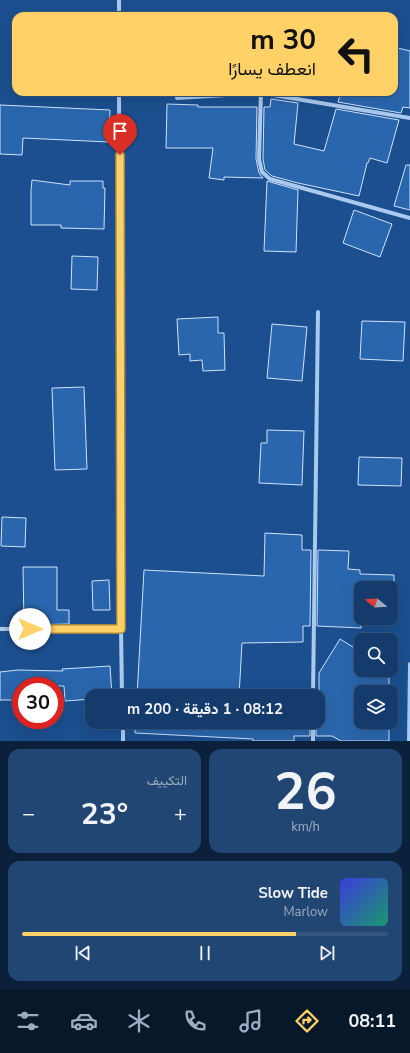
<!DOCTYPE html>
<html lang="ar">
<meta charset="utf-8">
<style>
:root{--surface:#143b6b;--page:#214673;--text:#f1f3f6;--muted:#9dadc1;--line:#33557e;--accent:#ffd166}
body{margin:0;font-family:"Nunito Sans",Vazirmatn,sans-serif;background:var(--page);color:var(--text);direction:rtl;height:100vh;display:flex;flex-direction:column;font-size:15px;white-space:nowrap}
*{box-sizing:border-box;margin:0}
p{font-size:13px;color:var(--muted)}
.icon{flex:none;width:22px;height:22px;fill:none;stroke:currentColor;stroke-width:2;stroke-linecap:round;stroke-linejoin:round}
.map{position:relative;height:741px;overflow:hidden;direction:ltr}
.side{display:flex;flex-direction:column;gap:8px;padding:8px;background:#0b203b;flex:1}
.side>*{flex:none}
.top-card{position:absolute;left:12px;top:12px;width:386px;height:84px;border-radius:12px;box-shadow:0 4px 16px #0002,0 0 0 1px var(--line);direction:rtl;background:#ffd166;color:#111;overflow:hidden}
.needle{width:26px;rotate:288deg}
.tools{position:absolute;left:354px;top:581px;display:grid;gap:8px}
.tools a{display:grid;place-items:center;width:44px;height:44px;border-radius:8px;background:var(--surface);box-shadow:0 4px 16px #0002,0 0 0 1px var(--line);font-size:20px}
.speed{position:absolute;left:12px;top:677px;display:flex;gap:8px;font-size:20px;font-weight:700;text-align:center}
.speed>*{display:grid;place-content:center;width:52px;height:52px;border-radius:50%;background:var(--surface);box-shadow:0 4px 16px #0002,0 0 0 1px var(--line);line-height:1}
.speed .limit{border:6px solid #d22;background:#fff;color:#111}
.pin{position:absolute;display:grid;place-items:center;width:34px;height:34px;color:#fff;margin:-41px -17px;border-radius:50% 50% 50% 0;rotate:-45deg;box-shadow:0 0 4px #0007}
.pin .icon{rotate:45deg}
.me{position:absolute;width:44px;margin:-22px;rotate:90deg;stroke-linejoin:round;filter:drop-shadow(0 0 3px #0008)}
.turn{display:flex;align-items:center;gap:14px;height:84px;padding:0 16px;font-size:18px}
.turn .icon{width:52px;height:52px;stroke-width:2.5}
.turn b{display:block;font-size:28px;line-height:34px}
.big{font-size:30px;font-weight:700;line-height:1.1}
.side .widget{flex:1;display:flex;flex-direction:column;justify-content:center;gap:6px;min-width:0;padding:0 14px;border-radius:12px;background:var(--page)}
.side .dial{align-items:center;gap:0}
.dial b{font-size:52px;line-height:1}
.song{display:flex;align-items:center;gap:12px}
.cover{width:48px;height:48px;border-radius:6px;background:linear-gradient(135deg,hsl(240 70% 55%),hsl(160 70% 35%))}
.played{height:4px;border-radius:2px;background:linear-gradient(90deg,var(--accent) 75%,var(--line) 75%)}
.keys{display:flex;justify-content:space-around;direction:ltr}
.heat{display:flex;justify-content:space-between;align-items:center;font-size:22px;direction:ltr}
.side .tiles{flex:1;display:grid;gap:8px;grid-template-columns:1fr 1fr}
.widget:last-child{grid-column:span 2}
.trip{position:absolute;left:85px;top:689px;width:240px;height:40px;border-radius:12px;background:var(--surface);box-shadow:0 4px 16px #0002,0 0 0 1px var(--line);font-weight:700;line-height:40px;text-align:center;direction:rtl}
.tab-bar{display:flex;height:64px;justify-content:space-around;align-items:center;background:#08182b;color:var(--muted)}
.tab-bar .icon{width:28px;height:28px}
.tab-bar .active{color:var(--accent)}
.tab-bar b{font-size:18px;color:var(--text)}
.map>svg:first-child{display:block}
.building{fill:#2a66ad;stroke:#cfe3fa}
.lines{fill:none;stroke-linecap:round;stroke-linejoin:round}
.street{stroke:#a9c9ee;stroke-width:4}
.route-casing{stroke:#a68842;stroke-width:10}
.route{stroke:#ffd166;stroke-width:7}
</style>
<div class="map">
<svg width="410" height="741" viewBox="0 0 410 741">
<rect width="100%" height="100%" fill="#1b4f8f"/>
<path class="building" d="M394,47L410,51V108L403,107L401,113L338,102L341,92H394Z
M271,99L298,103L294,144L324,151L336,109L399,120L387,163L370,158L368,163H367L359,196L298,183L272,176L265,170L263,159L264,107H270Z
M167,104L198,105V107H257L256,159L259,173L263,178L224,177V180L209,178L213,148H166Z
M0,105L110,110L109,142L23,138L22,155L0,154Z
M406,165H410V210L394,206Z
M32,180L70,185V181H103V188H105L104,229L61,228V225H31V190Z
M267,181L298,190L296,252L264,251Z
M354,210L392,224L380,257L343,243Z
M72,256L98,257L97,290L71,289Z
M218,317V333H224L225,370L203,371L202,360L190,361V354L179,355L177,319Z
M362,321L405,322L403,361L360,359Z
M272,324L307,327L302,381L267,378Z
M84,387L87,469L55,470L52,388Z
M267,430L304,431L302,485L259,483L261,443H267Z
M359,457L402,458L401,486L358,485Z
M2,517L26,518L25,547L1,546Z
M265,533L302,535V550H311L310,626H303V642L242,643L239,696H137L144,570L264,576Z
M318,550L349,551L348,569L360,570V574L394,575V588H361V628L317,626Z
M23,567H57V610H69V624L24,625Z
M109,580L110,610H93L92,581Z
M340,639L361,652V670H389V692H361V722H389V741H341L332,736H316V722H319V673Z
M110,666L112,696H92V699L65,701L64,686H21V700H0V672L18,670L63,671L62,669Z
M135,722H310V736H294V741H253V739L135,733Z"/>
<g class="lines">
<path class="street" d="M119,0V16
M119,92L121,629L122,696
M261,92L259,159L262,172L270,179L410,218
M177,98L261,93L410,118
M0,629H121
M313,696L318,312
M123,722V741
M313,741V722
M409,741L410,664"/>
</g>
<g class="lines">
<defs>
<path id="route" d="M30,629H121L120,155"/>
</defs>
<use href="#route" class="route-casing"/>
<use href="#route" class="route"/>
</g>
</svg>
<div class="tools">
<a><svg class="needle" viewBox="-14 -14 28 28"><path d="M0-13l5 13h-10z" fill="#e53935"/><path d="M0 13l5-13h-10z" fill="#9dadc1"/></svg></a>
<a><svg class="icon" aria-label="search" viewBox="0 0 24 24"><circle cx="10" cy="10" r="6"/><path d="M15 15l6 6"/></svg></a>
<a><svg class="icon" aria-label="layers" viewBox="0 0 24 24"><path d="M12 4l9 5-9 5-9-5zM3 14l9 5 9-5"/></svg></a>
</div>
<div class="speed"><div class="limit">30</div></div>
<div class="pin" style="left:120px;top:155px;background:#d93025"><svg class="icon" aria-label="arrive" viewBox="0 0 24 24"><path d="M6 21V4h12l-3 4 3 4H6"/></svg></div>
<svg class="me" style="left:30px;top:629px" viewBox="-20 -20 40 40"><circle r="19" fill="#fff"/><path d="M0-13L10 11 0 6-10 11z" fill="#ffd166"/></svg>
<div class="trip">08:12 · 1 دقيقة · 200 m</div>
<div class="top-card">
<div class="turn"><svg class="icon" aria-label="left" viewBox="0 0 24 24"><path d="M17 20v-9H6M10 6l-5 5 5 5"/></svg><div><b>30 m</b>انعطف يسارًا</div></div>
</div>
</div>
<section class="side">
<div class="tiles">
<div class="widget dial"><b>26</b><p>km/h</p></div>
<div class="widget"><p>التكييف</p>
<div class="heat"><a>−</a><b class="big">23°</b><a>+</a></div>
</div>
<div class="widget">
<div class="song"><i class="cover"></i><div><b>Slow Tide</b><p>Marlow</p></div></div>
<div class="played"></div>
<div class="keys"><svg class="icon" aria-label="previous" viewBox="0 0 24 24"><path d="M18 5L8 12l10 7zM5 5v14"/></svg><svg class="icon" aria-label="pause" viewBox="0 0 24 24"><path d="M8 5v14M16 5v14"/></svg><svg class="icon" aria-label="next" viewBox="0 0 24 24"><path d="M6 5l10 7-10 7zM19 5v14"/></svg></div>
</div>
</div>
</section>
<nav class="tab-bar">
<b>08:11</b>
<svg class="icon active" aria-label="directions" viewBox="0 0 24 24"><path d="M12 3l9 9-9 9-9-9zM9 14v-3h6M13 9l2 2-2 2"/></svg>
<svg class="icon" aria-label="music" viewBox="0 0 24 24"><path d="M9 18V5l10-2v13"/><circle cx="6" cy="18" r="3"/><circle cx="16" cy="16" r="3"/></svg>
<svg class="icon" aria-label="phone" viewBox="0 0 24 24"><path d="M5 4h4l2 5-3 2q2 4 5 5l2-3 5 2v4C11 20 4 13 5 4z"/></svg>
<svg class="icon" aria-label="climate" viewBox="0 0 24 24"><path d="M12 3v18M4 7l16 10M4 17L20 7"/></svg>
<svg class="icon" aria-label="car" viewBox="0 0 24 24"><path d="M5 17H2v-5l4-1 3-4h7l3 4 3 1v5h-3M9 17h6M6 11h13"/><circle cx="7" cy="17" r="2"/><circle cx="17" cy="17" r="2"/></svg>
<svg class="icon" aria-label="filters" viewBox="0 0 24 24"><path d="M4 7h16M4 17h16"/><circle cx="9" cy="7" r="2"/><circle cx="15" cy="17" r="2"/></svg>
</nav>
